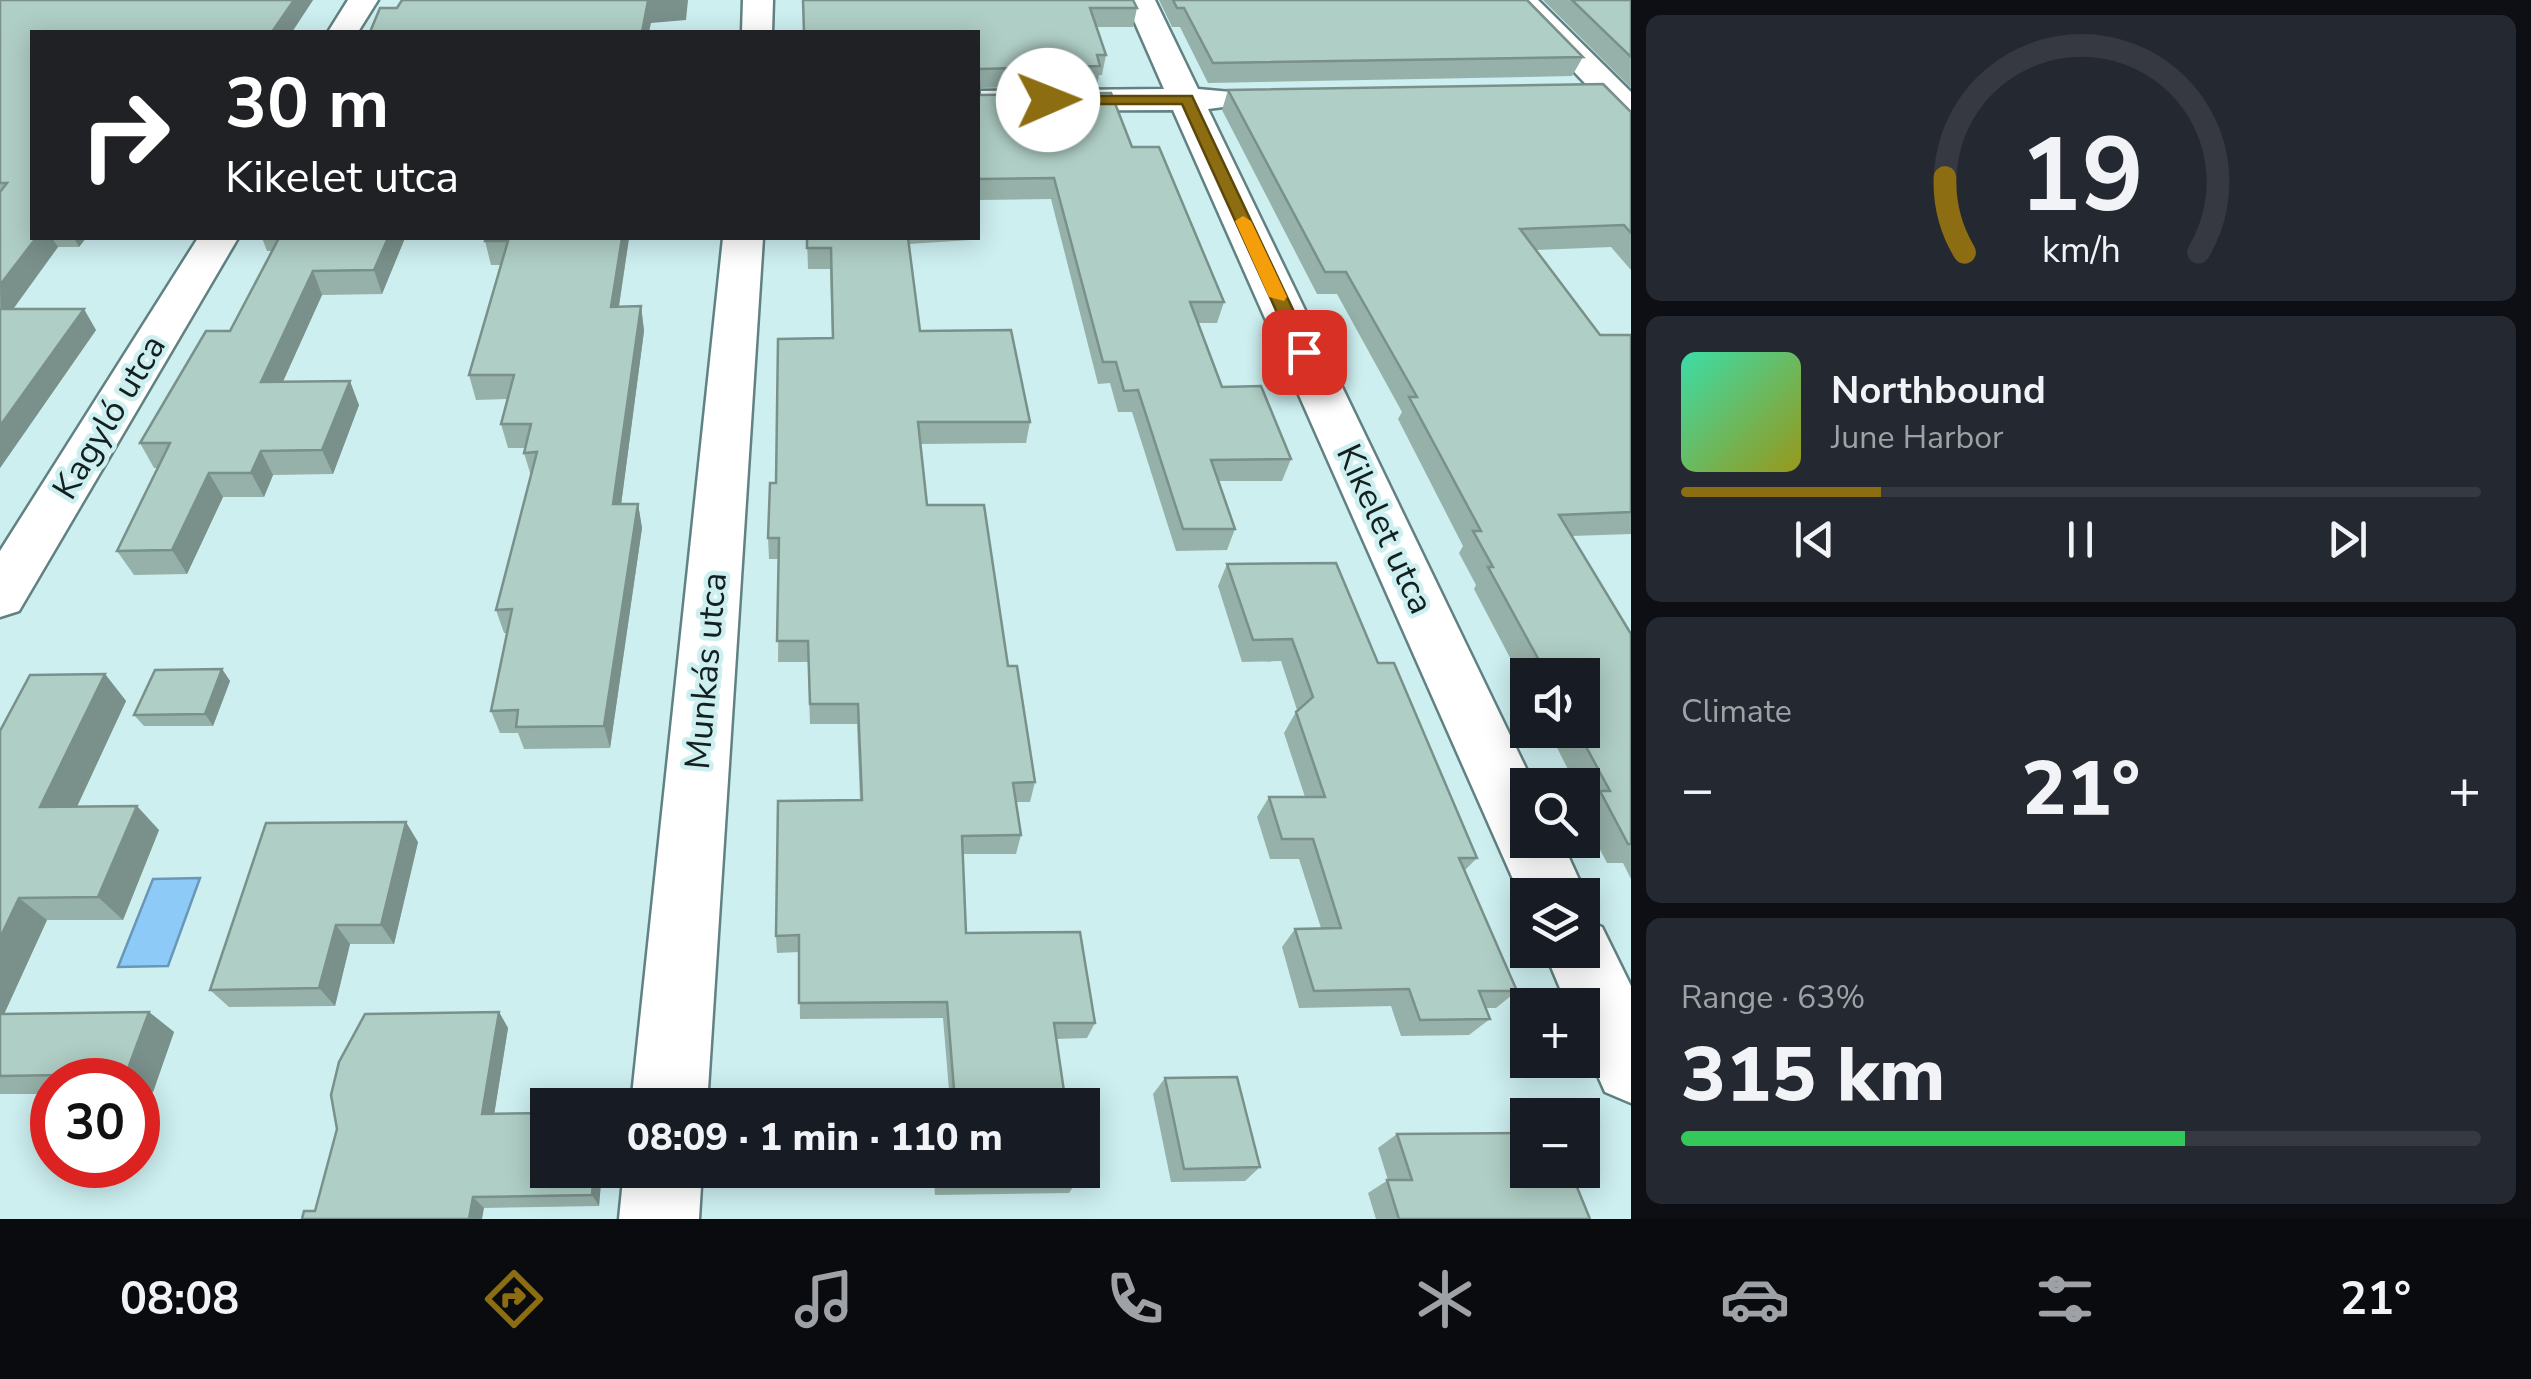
<!DOCTYPE html>
<meta charset="utf-8">
<style>
:root{--surface:#171b24;--page:#242831;--text:#f1f3f6;--muted:#9ea1a6;--line:#363941;--accent:#8d6d11}
body{margin:0;font-family:"Nunito Sans",sans-serif;background:var(--page);color:var(--text);height:100vh;display:flex;flex-direction:column;font-size:38px;white-space:nowrap}
*{box-sizing:border-box;margin:0}
p{font-size:32px;color:var(--muted)}
.icon{flex:none;width:55px;height:55px;fill:none;stroke:currentColor;stroke-width:2;stroke-linecap:round;stroke-linejoin:round}
.map{position:relative;flex:1;overflow:hidden}
.details{display:flex;flex-direction:column;gap:15px;padding:15px;background:#0d0f14;width:900px}
.details>*{flex:none}
.hud{position:absolute;left:30px;top:30px;width:950px;height:210px;border-radius:0px;box-shadow:0 5px 25px #0003;background:#202124;color:#fff;overflow:hidden}
.fabs{position:absolute;left:1510px;top:658px;display:grid;gap:20px}
.fabs a{display:grid;place-items:center;width:90px;height:90px;border-radius:0px;background:var(--surface);box-shadow:0 5px 25px #0003;font-size:50px}
.speed{position:absolute;left:30px;top:1058px;display:flex;gap:20px;font-size:50px;font-weight:700;text-align:center}
.speed>*{display:grid;place-content:center;width:130px;height:130px;border-radius:50%;background:var(--surface);box-shadow:0 5px 25px #0003;line-height:1}
.speed .limit{border:15px solid #d22;background:#fff;color:#111}
.pin{position:absolute;display:grid;place-items:center;width:85px;height:85px;color:#fff;margin:-42px;border-radius:20px;box-shadow:0 5px 15px #0006}
.me{position:absolute;width:110px;margin:-55px;rotate:89deg;stroke-linejoin:round;filter:drop-shadow(0 0 8px #0008)}
.turn{display:flex;align-items:center;gap:35px;height:210px;padding:0 30px;font-size:45px}
.turn .icon{width:130px;height:130px;stroke-width:2.5}
.turn b{display:block;font-size:70px;line-height:85px}
.big{font-size:75px;font-weight:800;line-height:1.1}
.details .tile{flex:1;display:flex;flex-direction:column;justify-content:center;gap:15px;min-width:0;padding:0 35px;border-radius:15px;background:var(--page)}
.details .dial{align-items:center;gap:0}
.dial svg{height:260px;overflow:visible;fill:none;stroke:var(--line);stroke-width:7;stroke-linecap:round;text-anchor:middle}
.dial text{fill:var(--text);stroke:none}
.song{display:flex;align-items:center;gap:30px}
.cover{width:120px;height:120px;border-radius:15px;background:linear-gradient(135deg,hsl(160 70% 55%),hsl(60 70% 35%))}
.played{height:10px;border-radius:5px;background:linear-gradient(90deg,var(--accent) 25%,var(--line) 25%)}
.keys{display:flex;justify-content:space-around;direction:ltr}
.heat{display:flex;justify-content:space-between;align-items:center;font-size:55px;direction:ltr}
.charge{height:15px;border-radius:8px;background:linear-gradient(90deg,#34c759 63%,var(--line) 0)}
.trip{position:absolute;left:530px;top:1088px;width:570px;height:100px;border-radius:0px;background:var(--surface);box-shadow:0 5px 25px #0003;font-weight:800;line-height:100px;text-align:center}
.tabs{display:flex;height:160px;justify-content:space-around;align-items:center;background:#090b0e;color:var(--muted)}
.tabs .icon{width:70px;height:70px}
.tabs .on{color:var(--accent)}
.tabs b{font-size:45px;color:var(--text)}
main{display:flex;flex:1;min-height:0}
.map>svg:first-child{display:block}
.water{fill:#8ecaf8;stroke:#6997b7;stroke-width:2.5}
.lines{fill:none;stroke-linecap:round;stroke-linejoin:round}
.minor-casing{stroke:#628182;stroke-width:5}
.minor{fill:#fff;fill-rule:evenodd}
.wall{fill:#96b1a9}
.shaded-wall{fill:#7a908a}
.building{fill:#afcec5;stroke:#7a908a;stroke-width:2.5}
.route{fill:#8d6d11;stroke:#5c470b;stroke-width:2.5}
.slow{fill:#f59e0b}
.labels{text-anchor:middle;dominant-baseline:central;stroke-width:9;stroke-linejoin:round;paint-order:stroke}
.street-label{font-size:35px;fill:#142020;stroke:#cdeff0}
</style>
<main>
<div class="map">
<svg width="1631" height="1219" viewBox="0 0 1631 1219">
<rect width="100%" height="100%" fill="#cdeff0"/>
<path class="water" d="M200,878L168,966L118,967L153,879Z"/>
<g class="lines">
<defs>
<path id="minor" d="M348,0H378L358,32H328Z
M743,0H773L772,32H742Z
M1125,0H1155L1198,89L1231,92L1236,99L1231,106L1208,109L1534,785H1528V840H1561L1586,895L1582,904V895H1528V913L1173,110L978,111V91L1164,89Z
M1506,0H1538L1631,92V122L1619,119Z
M198,238H238L19,611L0,617V551Z
M723,238H763L707,1105H631Z
M1582,919L1602,927L1631,986V1103L1605,1092L1582,1040V1005H1567L1544,950H1582Z
M624,1170H702L699,1219H619Z"/>
</defs>
<use href="#minor" class="minor-casing"/>
<use href="#minor" class="minor"/>
</g>
<path class="wall" d="M0,0H313L292,32H32V238H86L79,247H58L12,309L96,330L0,468Z
M1133,0L1137,8L1133,27H1097L1106,55L1102,75H1099L1097,85L980,88V95L1132,147L1224,302L1217,323H1198L1222,387L1291,459L1282,481H1218L1235,529L1227,550L1176,551L1132,412H1118L1110,383L1098,384L1051,199L978,200V32Z
M1159,0H1527L1583,57L1572,76L1208,83L1180,27H1172Z
M1543,0H1631V88Z
M1228,90L1631,112V270L1611,247L1536,250L1600,335H1631V534L1571,536L1631,634V879L1623,863H1607L1582,815V809L1587,805L1582,797V785H1576L1548,730H1582V675H1528V692L1474,589L1476,585L1459,553L1463,546L1398,419L1402,412L1337,294H1317L1222,110Z
M262,238H405L382,294L322,295L283,381L359,405L333,474L273,475L264,497H223L187,574L134,575L117,551L158,468H154L140,443L230,331L272,251H267Z
M486,238H629L619,307L641,306L644,331L621,504H638L642,528L610,748L524,749L518,733H500L491,711L508,633H504L496,610L531,476L524,453L525,448H508L501,424L507,399L476,400L469,375L501,265H491L485,241Z
M807,238H970V240L909,244L920,331L1030,422L1026,443L920,444L927,505L1008,666L1035,782L1030,802H1016L1021,835L1016,854H962L966,933L1095,1023L1087,1038L1056,1039L1066,1105H932L933,1102H950L943,1018L800,1019L799,952L777,953L776,936L860,800L857,724H810L808,662H778L779,559H769L768,538L776,483L832,338L830,269H808Z
M1227,564L1378,663L1477,858L1465,870L1517,991L1496,1008H1485L1490,1019L1469,1035L1401,1036L1391,1006L1299,1008L1282,947L1295,929L1321,928L1299,859H1270L1257,817L1269,797H1305L1284,733L1297,710L1281,661L1242,662L1218,586Z
M222,669L230,681L213,726H144L134,715Z
M105,674L126,701L77,807L159,830L123,920H47L4,1014L149,1012L174,1032L153,1092L138,1093V1080H52V1094H0V731Z
M418,842L394,944H350L335,1006L229,1007L210,990Z
M499,1012L508,1028L494,1114L602,1170L599,1206L315,1211L337,1129Z
M1165,1078L1260,1167L1245,1181L1171,1182L1153,1094Z
M1397,1134L1590,1219H1376L1368,1193L1388,1180L1378,1148Z
M933,1170H1075L1077,1181L1069,1193L935,1195Z"/>
<path class="shaded-wall" d="M294,0H313L292,32H272Z
M663,0H688L686,20L651,23L649,32H642L648,1Z
M36,238H52L58,247L1,326L0,285Z
M74,238H86L79,247Z
M388,238H405L382,294L374,270Z
M622,238H629L615,331L611,307Z
M313,271L322,295L272,406L261,382Z
M641,306L644,331L618,528L613,504Z
M84,309L96,330L0,468V426Z
M350,381L359,405L333,474L322,450Z
M261,451L273,475L264,497L251,473Z
M209,473L223,497L187,574L172,550Z
M638,504L642,528L610,748L604,726Z
M222,669L230,681L213,726L205,714Z
M105,674L126,701L65,832L40,807Z
M137,806L159,830L123,920L98,897Z
M406,822L418,842L394,944L381,925Z
M19,898L47,920L0,1023V938Z
M336,925L350,944L335,1006L319,988Z
M149,1012L174,1032L153,1092L138,1082V1080L126,1074Z
M499,1012L508,1028L492,1128L482,1114Z
M594,1170H602L599,1206L592,1195Z
M473,1197L484,1208L482,1219H469Z"/>
<path class="building" d="M0,0H294L272,32H32V238H36L0,285V192L7,183H0Z
M402,0H663L648,1L642,32H370L380,8H397Z
M803,0H1133L1137,8H1090L1106,55H1097L1100,66L978,69V32H804Z
M1173,0H1527L1583,57L1213,63L1184,8H1177Z
M1572,0H1631V57Z
M978,69L980,95L1111,93L1132,147H1159L1224,302H1190L1222,387L1261,386L1291,459L1211,460L1235,529H1183L1138,390L1124,391L1116,362H1103L1054,178L978,179Z
M1603,84L1631,112V233L1624,225L1520,229L1600,335H1631V512L1559,515L1631,634V844H1628L1600,791H1610L1577,730H1582V675H1547L1488,567H1493L1473,531H1481L1409,397H1417L1346,272H1325L1228,90Z
M279,238H388L374,270L313,271L261,382L350,381L322,450L261,451L251,473H209L172,550L117,551L170,443H140L206,331H230Z
M486,238H622L611,307L641,306L613,504H638L604,726L516,727L518,710L491,711L512,609L496,610L537,452L524,453L531,424H501L514,375H469L508,241H485Z
M807,238H908L920,331L1011,330L1030,422H918L927,505H984L1008,666H1017L1035,782L1013,783L1021,835L962,836L966,933L1080,932L1095,1023H1054L1066,1105H933V1102H955L947,1002L799,1003V935L776,936L778,801L862,800L858,704H810L808,641H777L779,538H768L770,483H776L778,339L833,338L831,248H807Z
M0,309H84L0,426Z
M1336,563L1378,663H1394L1477,858H1459L1517,991H1479L1490,1019L1420,1020L1409,989L1314,991L1295,929L1341,928L1313,839H1282L1269,797H1325L1296,712L1313,697L1292,639L1253,640L1227,564Z
M222,669L205,714L134,715L155,670Z
M105,674L40,807L137,806L98,897L19,898L0,938V731L30,675Z
M406,822L381,925H336L319,988L210,990L266,823Z
M149,1012L126,1074L0,1076V1014Z
M499,1012L482,1114L548,1113V1170H594L592,1195L473,1197L469,1219H302L304,1211H315L337,1129L331,1095L339,1062L365,1014Z
M1237,1077L1260,1167L1184,1169L1165,1078Z
M1528,1133V1170H1570L1590,1219H1399L1387,1180H1412L1397,1134Z
M938,1170H1075L1077,1181L939,1183Z"/>
<path class="route" d="M1048,96H1192L1313,352L1310,357L1295,352L1182,104H1042Z"/>
<path class="slow" d="M1243,216L1251,221L1287,297L1284,301L1269,297L1235,221Z"/>
<g class="labels">
<g class="street-label">
<text transform="translate(109 417) rotate(-59)">Kagyló utca</text>
<text transform="translate(1385 529) rotate(65)">Kikelet utca</text>
<text transform="translate(706 671) rotate(-85)">Munkás utca</text>
</g>
</g>
</svg>
<div class="fabs">
<a><svg class="icon" aria-label="sound" viewBox="0 0 24 24"><path d="M4 9h4l5-4v14l-5-4H4zM17 9q2 3 0 6"/></svg></a>
<a><svg class="icon" aria-label="search" viewBox="0 0 24 24"><circle cx="10" cy="10" r="6"/><path d="M15 15l6 6"/></svg></a>
<a><svg class="icon" aria-label="layers" viewBox="0 0 24 24"><path d="M12 4l9 5-9 5-9-5zM3 14l9 5 9-5"/></svg></a>
<a>+</a>
<a>−</a>
</div>
<div class="speed"><div class="limit">30</div></div>
<div class="pin" style="left:1304px;top:352px;background:#d93025"><svg class="icon" aria-label="arrive" viewBox="0 0 24 24"><path d="M6 21V4h12l-3 4 3 4H6"/></svg></div>
<svg class="me" style="left:1048px;top:100px" viewBox="-20 -20 40 40"><circle r="19" fill="#fff"/><path d="M0-13L10 11 0 6-10 11z" fill="#8d6d11"/></svg>
<div class="trip">08:09 · 1 min · 110 m</div>
<div class="hud">
<div class="turn"><svg class="icon" aria-label="right" viewBox="0 0 24 24"><path d="M7 20v-9h11M14 6l5 5-5 5"/></svg><div><b>30 m</b>Kikelet utca</div></div>
</div>
</div>
<section class="details">
<div class="tile dial"><svg viewBox="0 0 100 80">
<path d="M14 69A42 42 0 1 1 86 69"/>
<path d="M14 69A42 42 0 0 1 8 46" stroke="#8d6d11"/>
<text x="50" y="56" font-size="32" font-weight="700">19</text>
<text x="50" y="72" font-size="11">km/h</text>
</svg></div>
<div class="tile">
<div class="song"><i class="cover"></i><div><b>Northbound</b><p>June Harbor</p></div></div>
<div class="played"></div>
<div class="keys"><svg class="icon" aria-label="previous" viewBox="0 0 24 24"><path d="M18 5L8 12l10 7zM5 5v14"/></svg><svg class="icon" aria-label="pause" viewBox="0 0 24 24"><path d="M8 5v14M16 5v14"/></svg><svg class="icon" aria-label="next" viewBox="0 0 24 24"><path d="M6 5l10 7-10 7zM19 5v14"/></svg></div>
</div>
<div class="tile"><p>Climate</p>
<div class="heat"><a>−</a><b class="big">21°</b><a>+</a></div>
</div>
<div class="tile"><p>Range · 63%</p><b class="big">315 km</b><div class="charge"></div></div>
</section>
</main>
<nav class="tabs">
<b>08:08</b>
<svg class="icon on" aria-label="directions" viewBox="0 0 24 24"><path d="M12 3l9 9-9 9-9-9zM9 14v-3h6M13 9l2 2-2 2"/></svg>
<svg class="icon" aria-label="music" viewBox="0 0 24 24"><path d="M9 18V5l10-2v13"/><circle cx="6" cy="18" r="3"/><circle cx="16" cy="16" r="3"/></svg>
<svg class="icon" aria-label="phone" viewBox="0 0 24 24"><path d="M5 4h4l2 5-3 2q2 4 5 5l2-3 5 2v4C11 20 4 13 5 4z"/></svg>
<svg class="icon" aria-label="climate" viewBox="0 0 24 24"><path d="M12 3v18M4 7l16 10M4 17L20 7"/></svg>
<svg class="icon" aria-label="car" viewBox="0 0 24 24"><path d="M5 17H2v-5l4-1 3-4h7l3 4 3 1v5h-3M9 17h6M6 11h13"/><circle cx="7" cy="17" r="2"/><circle cx="17" cy="17" r="2"/></svg>
<svg class="icon" aria-label="filters" viewBox="0 0 24 24"><path d="M4 7h16M4 17h16"/><circle cx="9" cy="7" r="2"/><circle cx="15" cy="17" r="2"/></svg>
<b>21°</b>
</nav>
